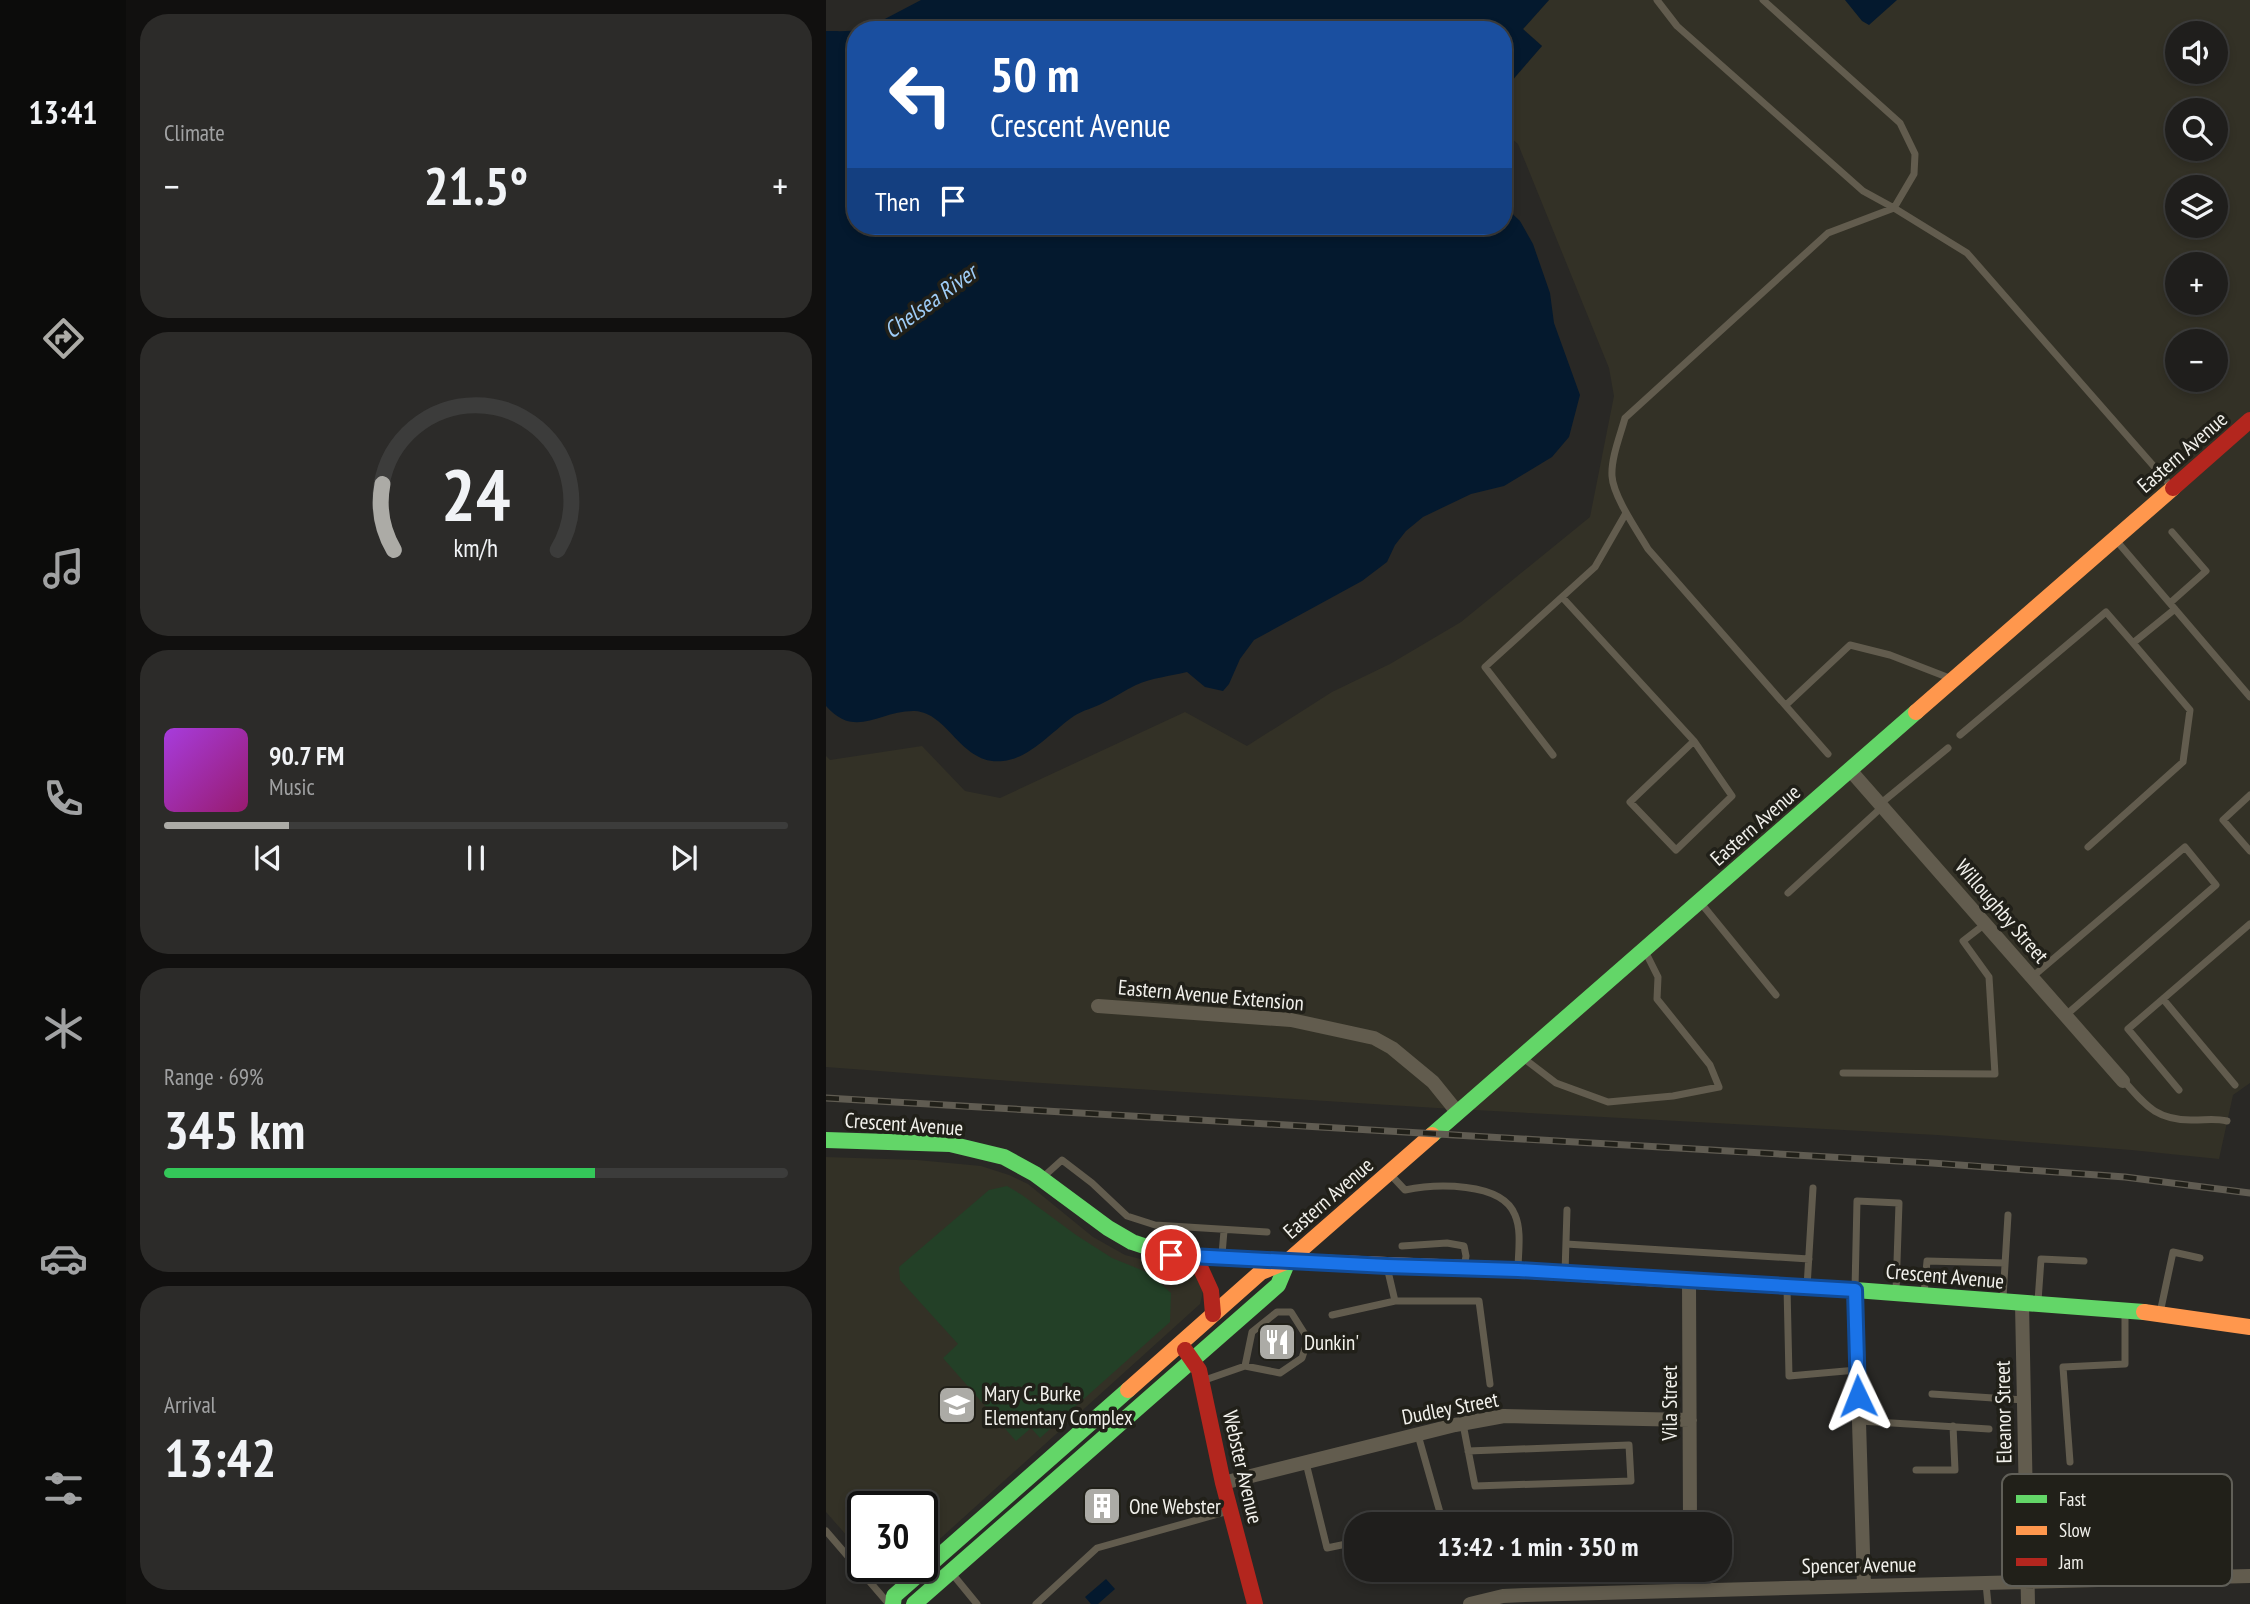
<!DOCTYPE html>
<meta charset="utf-8">
<style>
:root{--surface:#1f1e1c;--page:#2c2b29;--text:#f1f3f6;--muted:#a1a2a3;--line:#3c3c3b;--accent:#acaba6}
body{margin:0;font-family:"PT Sans Narrow",sans-serif;background:var(--page);color:var(--text);height:100vh;display:flex;flex-direction:column;font-size:26px;white-space:nowrap}
*{box-sizing:border-box;margin:0}
p{font-size:23px;color:var(--muted)}
.icon{flex:none;width:38px;height:38px;fill:none;stroke:currentColor;stroke-width:2;stroke-linecap:round;stroke-linejoin:round}
.map{position:relative;flex:1;overflow:hidden}
.side{display:flex;flex-direction:column;gap:14px;padding:14px;background:#11100f;width:700px}
.side>*{flex:none}
.guide{position:absolute;left:21px;top:21px;width:665px;height:214px;border-radius:28px;box-shadow:0 4px 10px #0003,0 0 0 2px var(--line);background:#1a4fa0;color:#fff;overflow:hidden}
.controls{position:absolute;left:1339px;top:21px;display:grid;gap:14px}
.controls a{display:grid;place-items:center;width:63px;height:63px;border-radius:50%;background:var(--surface);box-shadow:0 4px 10px #0003,0 0 0 2px var(--line);font-size:35px}
.speed{position:absolute;left:21px;top:1491px;display:flex;gap:14px;font-size:35px;font-weight:700;text-align:center}
.speed>*{display:grid;place-content:center;width:91px;height:91px;border-radius:50%;background:var(--surface);box-shadow:0 4px 10px #0003,0 0 0 2px var(--line);line-height:1}
.speed .limit{border:4px solid #111;border-radius:10px;background:#fff;color:#111}
.pin{position:absolute;display:grid;place-items:center;width:60px;height:60px;color:#fff;margin:-30px;border:4px solid #fff;border-radius:50%;box-shadow:0 2px 7px #0007}
.me{position:absolute;width:77px;margin:-38px;rotate:358deg;stroke-linejoin:round;filter:drop-shadow(0 0 5px #0008)}
.turn{display:flex;align-items:center;gap:24px;height:147px;padding:0 28px;font-size:32px}
.turn .icon{width:91px;height:91px;stroke-width:2.5}
.turn b{display:block;font-size:49px;line-height:60px}
.then{display:flex;align-items:center;height:66px;padding:0 28px;background:#0003;gap:14px;font-size:26px}
.big{font-size:52px;font-weight:600;line-height:1.1}
.side .widget{flex:1;display:flex;flex-direction:column;justify-content:center;gap:10px;min-width:0;padding:0 24px;border-radius:28px;background:var(--page)}
.side .dial{align-items:center;gap:0}
.dial svg{height:182px;overflow:visible;fill:none;stroke:var(--line);stroke-width:7;stroke-linecap:round;text-anchor:middle}
.dial text{fill:var(--text);stroke:none}
.song{display:flex;align-items:center;gap:21px}
.cover{width:84px;height:84px;border-radius:10px;background:linear-gradient(135deg,hsl(280 70% 55%),hsl(320 70% 35%))}
.played{height:7px;border-radius:4px;background:linear-gradient(90deg,var(--accent) 20%,var(--line) 20%)}
.keys{display:flex;justify-content:space-around;direction:ltr}
.heat{display:flex;justify-content:space-between;align-items:center;font-size:38px;direction:ltr}
.charge{height:10px;border-radius:5px;background:linear-gradient(90deg,#34c759 69%,var(--line) 0)}
.trip{position:absolute;left:518px;top:1512px;width:388px;height:70px;border-radius:28px;background:var(--surface);box-shadow:0 4px 10px #0003,0 0 0 2px var(--line);font-weight:600;line-height:70px;text-align:center}
main{display:flex;flex:1;min-height:0}
.dock{display:flex;flex-direction:column;width:126px;justify-content:space-around;align-items:center;background:#0c0c0b;color:var(--muted)}
.dock .icon{width:49px;height:49px}
.dock .selected{color:var(--accent)}
.dock b{font-size:32px;color:var(--text)}
.map>svg:first-child{display:block}
.built{fill:#333126;fill-rule:evenodd}
.green{fill:#234027}
.water{fill:#04192e}
.lines{fill:none;stroke-linecap:round;stroke-linejoin:round}
.lane{stroke:#625c4e;stroke-width:7}
.street{stroke:#625c4e;stroke-width:14}
.fast{stroke:#63d668;stroke-width:16}
.slow{stroke:#ff974d;stroke-width:16}
.jam{stroke:#b3261e;stroke-width:16}
.rail-casing{stroke:#605c52;stroke-width:7}
.rail{stroke:#212019;stroke-width:4.5;stroke-dasharray:13;stroke-linecap:butt}
.route-casing{stroke:#114b97;stroke-width:18}
.route{stroke:#1a73e8;stroke-width:12}
.labels{text-anchor:middle;dominant-baseline:central;stroke-width:7;stroke-linejoin:round;paint-order:stroke}
.street-label{font-size:21px;fill:#f2f1ec;stroke:#212019}
.poi-label{font-size:21px;fill:#f2f1ec;stroke:#212019;text-anchor:start}
.water-label{font-size:23px;font-style:italic;fill:#9fcdf7;stroke:#212019}
.key{fill:#212019;stroke:#605f58;stroke-width:2}
.key-label{font-size:19px;fill:#f2f1ec}
</style>
<main>
<nav class="dock">
<b>13:41</b>
<svg class="icon selected" aria-label="directions" viewBox="0 0 24 24"><path d="M12 3l9 9-9 9-9-9zM9 14v-3h6M13 9l2 2-2 2"/></svg>
<svg class="icon" aria-label="music" viewBox="0 0 24 24"><path d="M9 18V5l10-2v13"/><circle cx="6" cy="18" r="3"/><circle cx="16" cy="16" r="3"/></svg>
<svg class="icon" aria-label="phone" viewBox="0 0 24 24"><path d="M5 4h4l2 5-3 2q2 4 5 5l2-3 5 2v4C11 20 4 13 5 4z"/></svg>
<svg class="icon" aria-label="climate" viewBox="0 0 24 24"><path d="M12 3v18M4 7l16 10M4 17L20 7"/></svg>
<svg class="icon" aria-label="car" viewBox="0 0 24 24"><path d="M5 17H2v-5l4-1 3-4h7l3 4 3 1v5h-3M9 17h6M6 11h13"/><circle cx="7" cy="17" r="2"/><circle cx="17" cy="17" r="2"/></svg>
<svg class="icon" aria-label="filters" viewBox="0 0 24 24"><path d="M4 7h16M4 17h16"/><circle cx="9" cy="7" r="2"/><circle cx="15" cy="17" r="2"/></svg>
</nav>
<section class="side">
<div class="widget"><p>Climate</p>
<div class="heat"><a>−</a><b class="big">21.5°</b><a>+</a></div>
</div>
<div class="widget dial"><svg viewBox="0 0 100 80">
<path d="M14 69A42 42 0 1 1 86 69"/>
<path d="M14 69A42 42 0 0 1 9 40" stroke="#acaba6"/>
<text x="50" y="56" font-size="32" font-weight="700">24</text>
<text x="50" y="72" font-size="11">km/h</text>
</svg></div>
<div class="widget">
<div class="song"><i class="cover"></i><div><b>90.7 FM</b><p>Music</p></div></div>
<div class="played"></div>
<div class="keys"><svg class="icon" aria-label="previous" viewBox="0 0 24 24"><path d="M18 5L8 12l10 7zM5 5v14"/></svg><svg class="icon" aria-label="pause" viewBox="0 0 24 24"><path d="M8 5v14M16 5v14"/></svg><svg class="icon" aria-label="next" viewBox="0 0 24 24"><path d="M6 5l10 7-10 7zM19 5v14"/></svg></div>
</div>
<div class="widget"><p>Range · 69%</p><b class="big">345 km</b><div class="charge"></div></div>
<div class="widget"><p>Arrival</p><b class="big">13:42</b></div>
</section>
<div class="map">
<svg width="1424" height="1604" viewBox="0 0 1424 1604">
<rect width="100%" height="100%" fill="#292825"/>
<path class="built" d="M723,0H1424V1083L1407,1095L1393,1159L1305,1150L1111,1135L611,1108L200,1082L0,1067V756L4,760L96,746L139,791L174,798L359,712L421,746L506,692L564,664L635,622L764,517L788,396L783,368L692,144L686,139L677,138V91L716,46L697,29ZM1351,33H1390V72H1351ZM1351,110H1390V149H1351ZM1351,187H1390V226H1351ZM1351,264H1390V303H1351ZM1351,341H1390V380H1351Z
M0,1157L91,1160L155,1166L183,1175L202,1184L267,1237L299,1255L369,1273L377,1292L374,1304L96,1555V1507H37V1554L0,1512Z
M48,1566H84L64,1585Z"/>
<path class="green" d="M181,1186L196,1195L250,1235L286,1258L323,1273L345,1293L344,1322L214,1438L205,1428L190,1441L117,1358L132,1344L74,1280L73,1267L163,1190Z"/>
<path class="water" d="M95,0H723L697,29L716,46L677,91V30H30V226H677V205L694,221L707,244L724,293L728,323L754,395L743,437L726,457L678,486L645,494L597,517L580,531L569,545L561,562L536,581L428,640L414,659L403,684L397,691L379,687L361,672C344,676 326,678 310,685C299,690 288,698 277,703C268,708 257,710 248,716C226,731 205,758 177,761C135,766 123,713 89,711C53,710 30,740 0,706V31C16,31 44,33 55,21Z
M1019,0H1071L1043,25L1036,21Z
M280,1579L289,1589L272,1604H265L259,1597Z"/>
<g class="lines">
<path class="lane" d="M831,0L851,26L1037,191L1068,208L1141,253L1346,487
M937,0L1074,123L1089,154L1088,174L1068,208L1002,233L799,418C794,436 785,458 786,476C787,496 812,532 822,549L1002,754
M1289,539L1424,697
M736,597L868,741L804,802L850,850L906,796L868,741
M1344,603L1380,571L1346,532
M960,705L1024,645L1064,655L1126,679
M1134,735L1280,612L1307,643L1349,609
M727,755L659,667L769,567L800,513
M1424,795L1397,820L1424,851
M1054,804L1122,748
M1262,847L1357,762L1364,710L1307,643
M962,893L1056,807
M874,902L950,995
M1206,977L1359,847L1390,885L1240,1015
M1337,999L1409,1085
M696,1057L730,1083L782,1102L847,1096L893,1087L884,1065L831,999L832,977L819,951
M1017,1073L1169,1074L1163,977L1137,941L1159,924
M1298,1081C1320,1106 1331,1121 1368,1120C1380,1120 1389,1118 1401,1121
M1353,1090L1302,1029L1424,924
M564,1174L579,1190C608,1184 676,1181 689,1215C696,1231 692,1253 692,1270
M216,1178L236,1160L266,1183L301,1216L329,1225L441,1232
M740,1244L983,1259
M576,1246L621,1243L638,1246L640,1256L638,1268
M396,1254L398,1231
M739,1273L741,1210
M961,1287L963,1376L1031,1370
M981,1287L987,1188
M1029,1289L1031,1201L1073,1203L1070,1291
M1098,1294L1101,1261L1179,1263
M1177,1298L1182,1215
M569,1301H653L664,1384
M1212,1301L1215,1259L1258,1261
M1334,1313L1347,1252L1374,1258
M506,1315L569,1301L561,1267
M376,1381L419,1366L454,1373L476,1358L482,1339L465,1312H451L426,1332L419,1366
M1106,1394L1198,1400
M1034,1421L1163,1429
M637,1424L649,1486L805,1481L803,1445L642,1451
M592,1435L617,1523L611,1524
M1244,1462L1237,1367L1299,1364V1312
M480,1463L501,1548L530,1542
M1090,1470H1129L1127,1426
M0,1531L62,1603
M124,1571L151,1604
M1160,1584L1162,1604
M210,1604L271,1548L403,1511"/>
<path class="street" d="M1024,770L1297,1081
M272,1006L465,1020L548,1038L566,1048L607,1082L632,1113
M863,1281L864,1524
M1029,1290L1038,1586
M1196,1304L1202,1604
M397,1483L629,1425L678,1416L864,1420
M865,1570V1590
M644,1604L677,1596L699,1595L1424,1576"/>
<path class="fast" d="M606,1135L1090,712
M0,1140L124,1144L178,1157L209,1174L282,1228L306,1242L345,1255L509,1263
M836,1279L1029,1290L1318,1312
M67,1604L68,1596L302,1390
M88,1604L452,1285L462,1261"/>
<path class="slow" d="M1090,712L1347,488
M509,1263L692,1270L836,1279
M1318,1312L1424,1327
M302,1390L435,1272L462,1261L606,1135"/>
<path class="jam" d="M1347,488L1424,420
M369,1256L385,1291L387,1314
M359,1350L373,1370L397,1483L429,1604"/>
<defs>
<path id="rail" d="M0,1098L1106,1163L1299,1177L1424,1193"/>
</defs>
<use href="#rail" class="rail-casing"/>
<use href="#rail" class="rail"/>
</g>
<g class="lines">
<defs>
<path id="route" d="M345,1255L561,1266L692,1270L1029,1290L1032,1396"/>
</defs>
<use href="#route" class="route-casing"/>
<use href="#route" class="route"/>
</g>
<defs>
<symbol id="restaurant-square" viewBox="-11 -11 22 22"><rect x="-9" y="-9" width="18" height="18" rx="4" fill="#acaba6" stroke="#212019"/><path d="M-5-6h1v4h1v-4h1v4h1v-4h1v5L-1.5 .5V6h-2V.5L-5-1ZM5-6V6H3V1.5H1.5Q1.5-4 5-6Z" fill="#fff"/></symbol>
<symbol id="school-square" viewBox="-11 -11 22 22"><rect x="-9" y="-9" width="18" height="18" rx="4" fill="#acaba6" stroke="#212019"/><path d="M0-5L7-2L0 1L-7-2ZM-4 1L0 2.5L4 1V4Q0 6-4 4Z" fill="#fff"/></symbol>
<symbol id="building-square" viewBox="-11 -11 22 22"><rect x="-9" y="-9" width="18" height="18" rx="4" fill="#acaba6" stroke="#212019"/><path d="M-4-6H4V6H1V3H-1V6H-4ZM-2.5-4.3h1.7v1.8h-1.7ZM.8-4.3h1.7v1.8H.8ZM-2.5-1h1.7V.8h-1.7ZM.8-1h1.7V.8H.8Z" fill="#fff"/></symbol>
</defs>
<g fill-rule="evenodd">
<use href="#restaurant-square" x="429" y="1320" width="44" height="44"/>
<use href="#school-square" x="109" y="1383" width="44" height="44"/>
<use href="#building-square" x="254" y="1484" width="44" height="44"/>
</g>
<g class="labels">
<g class="street-label">
<text transform="translate(1356 452) rotate(-41)">Eastern Avenue</text>
<text transform="translate(929 825) rotate(-41)">Eastern Avenue</text>
<text transform="translate(1176 911) rotate(49)">Willoughby Street</text>
<text transform="translate(385 995) rotate(5)">Eastern Avenue Extension</text>
<text transform="translate(78 1124) rotate(4)">Crescent Avenue</text>
<text transform="translate(502 1198) rotate(-41)">Eastern Avenue</text>
<text transform="translate(1119 1276) rotate(5)">Crescent Avenue</text>
<text transform="translate(843 1403) rotate(-90)">Vila Street</text>
<text transform="translate(624 1408) rotate(-11)">Dudley Street</text>
<text transform="translate(1177 1412) rotate(-91)">Eleanor Street</text>
<text transform="translate(417 1467) rotate(77)">Webster Avenue</text>
<text transform="translate(1033 1565) rotate(-1)">Spencer Avenue</text>
</g>
<g class="poi-label">
<text x="478" y="1342">Dunkin'</text>
<text x="158" y="1393">Mary C. Burke<tspan x="158" dy="24">Elementary Complex</tspan></text>
<text x="303" y="1506">One Webster</text>
</g>
<g class="water-label">
<text transform="translate(104 301) rotate(-36)">Chelsea River</text>
</g>
</g>
<rect x="1176" y="1474" width="230" height="112" rx="10" class="key"/>
<rect x="1190" y="1495" width="31" height="8" fill="#63d668"/>
<rect x="1190" y="1526" width="31" height="9" fill="#ff974d"/>
<rect x="1190" y="1558" width="31" height="8" fill="#b3261e"/>
<g class="key-label">
<text x="1233" y="1506">Fast</text>
<text x="1233" y="1537">Slow</text>
<text x="1233" y="1569">Jam</text>
</g>
</svg>
<div class="controls">
<a><svg class="icon" aria-label="sound" viewBox="0 0 24 24"><path d="M4 9h4l5-4v14l-5-4H4zM17 9q2 3 0 6"/></svg></a>
<a><svg class="icon" aria-label="search" viewBox="0 0 24 24"><circle cx="10" cy="10" r="6"/><path d="M15 15l6 6"/></svg></a>
<a><svg class="icon" aria-label="layers" viewBox="0 0 24 24"><path d="M12 4l9 5-9 5-9-5zM3 14l9 5 9-5"/></svg></a>
<a>+</a>
<a>−</a>
</div>
<div class="speed"><div class="limit">30</div></div>
<div class="pin" style="left:345px;top:1255px;background:#d93025"><svg class="icon" aria-label="arrive" viewBox="0 0 24 24"><path d="M6 21V4h12l-3 4 3 4H6"/></svg></div>
<svg class="me" style="left:1032px;top:1396px" viewBox="-20 -20 40 40"><path d="M0-17L14 15 0 8-14 15z" fill="#1a73e8" stroke="#fff" stroke-width="4"/></svg>
<div class="trip">13:42 · 1 min · 350 m</div>
<div class="guide">
<div class="turn"><svg class="icon" aria-label="left" viewBox="0 0 24 24"><path d="M17 20v-9H6M10 6l-5 5 5 5"/></svg><div><b>50 m</b>Crescent Avenue</div></div>
<div class="then">Then<svg class="icon" aria-label="arrive" viewBox="0 0 24 24"><path d="M6 21V4h12l-3 4 3 4H6"/></svg></div>
</div>
</div>
</main>
